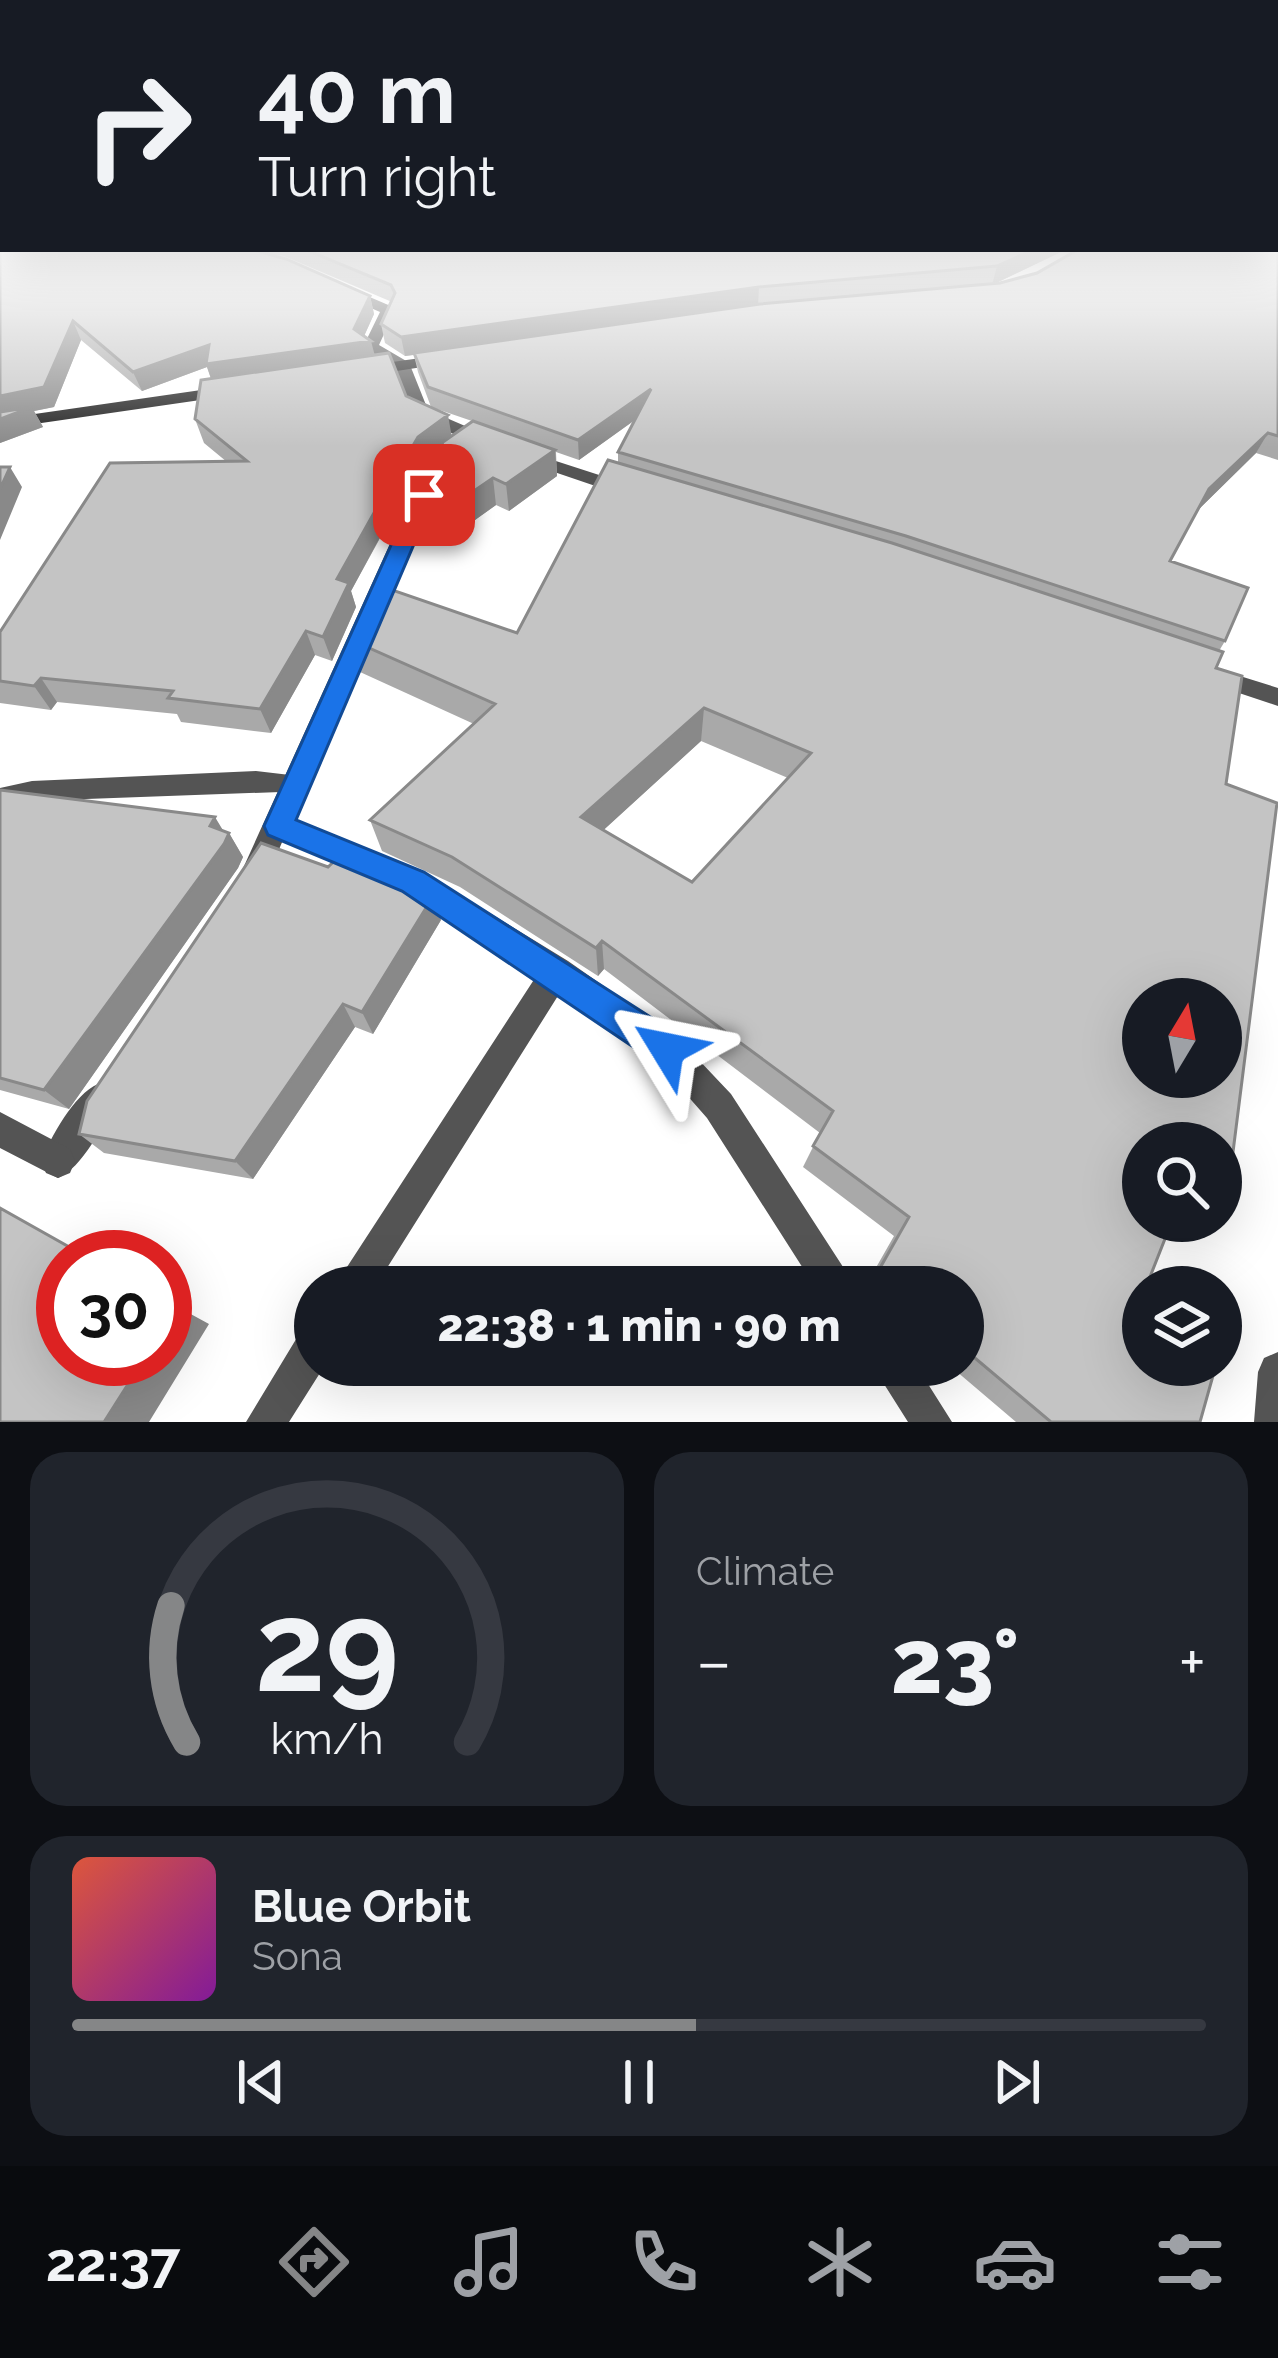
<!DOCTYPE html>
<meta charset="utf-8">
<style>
:root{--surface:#171b24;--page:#20242c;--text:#f1f3f6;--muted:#9ea1a6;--line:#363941;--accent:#858687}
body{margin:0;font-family:Raleway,sans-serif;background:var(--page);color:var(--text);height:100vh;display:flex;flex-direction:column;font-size:45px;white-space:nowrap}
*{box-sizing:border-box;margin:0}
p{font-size:39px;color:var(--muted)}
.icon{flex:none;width:66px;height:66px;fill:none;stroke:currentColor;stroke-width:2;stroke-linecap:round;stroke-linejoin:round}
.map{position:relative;height:1422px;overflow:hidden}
.drawer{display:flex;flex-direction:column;gap:30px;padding:30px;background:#0d0f14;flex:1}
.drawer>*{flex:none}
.guide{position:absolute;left:0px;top:0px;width:1278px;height:252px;box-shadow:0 12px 48px #0002;background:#171b24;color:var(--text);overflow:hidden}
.needle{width:78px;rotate:10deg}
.tools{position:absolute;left:1122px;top:978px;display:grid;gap:24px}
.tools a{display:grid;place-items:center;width:120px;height:120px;border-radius:50%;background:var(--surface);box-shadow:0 12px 48px #0002;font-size:60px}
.speed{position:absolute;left:36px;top:1230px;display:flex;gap:24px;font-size:60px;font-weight:700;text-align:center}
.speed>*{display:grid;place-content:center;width:156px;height:156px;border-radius:50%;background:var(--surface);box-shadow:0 12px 48px #0002;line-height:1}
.speed .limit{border:18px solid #d22;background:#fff;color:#111}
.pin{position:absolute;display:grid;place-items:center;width:102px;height:102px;color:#fff;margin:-51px;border-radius:24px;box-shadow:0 6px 18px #0006}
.me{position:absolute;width:132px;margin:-66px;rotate:305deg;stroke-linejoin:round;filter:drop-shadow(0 0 9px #0008)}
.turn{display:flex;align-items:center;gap:42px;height:252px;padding:0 60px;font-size:54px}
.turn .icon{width:156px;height:156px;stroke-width:2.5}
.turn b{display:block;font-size:84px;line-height:102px}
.big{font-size:90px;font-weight:800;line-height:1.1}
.drawer .tile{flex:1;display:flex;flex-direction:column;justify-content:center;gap:18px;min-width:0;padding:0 42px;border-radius:36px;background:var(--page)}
.drawer .dial{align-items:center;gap:0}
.dial svg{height:312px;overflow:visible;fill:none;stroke:var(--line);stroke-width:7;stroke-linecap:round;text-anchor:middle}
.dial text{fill:var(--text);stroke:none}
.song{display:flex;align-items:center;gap:36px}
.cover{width:144px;height:144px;border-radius:18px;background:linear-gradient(135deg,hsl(10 70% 55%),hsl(290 70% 35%))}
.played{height:12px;border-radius:6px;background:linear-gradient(90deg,var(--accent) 55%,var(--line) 55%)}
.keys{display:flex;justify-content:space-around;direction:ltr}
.heat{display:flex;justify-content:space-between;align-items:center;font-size:66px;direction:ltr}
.drawer .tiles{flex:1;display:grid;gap:30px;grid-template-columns:1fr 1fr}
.tile:last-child{grid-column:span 2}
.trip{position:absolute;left:294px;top:1266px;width:690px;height:120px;border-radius:60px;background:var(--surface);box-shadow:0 12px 48px #0002;font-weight:800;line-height:120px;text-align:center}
.tab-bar{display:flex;height:192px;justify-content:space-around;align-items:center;background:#090b0e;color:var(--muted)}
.tab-bar .icon{width:84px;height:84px}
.tab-bar .on{color:var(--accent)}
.tab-bar b{font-size:54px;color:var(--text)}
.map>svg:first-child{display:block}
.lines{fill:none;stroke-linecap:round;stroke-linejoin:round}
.service{fill:#545454;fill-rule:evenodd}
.minor{fill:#545454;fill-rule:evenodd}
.secondary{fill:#212121;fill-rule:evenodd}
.wall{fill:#a9a9a9;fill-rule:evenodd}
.shaded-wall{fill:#898989}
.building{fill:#c4c4c4;stroke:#898989;stroke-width:3;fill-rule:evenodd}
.route{fill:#1a73e8;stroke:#114b97;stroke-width:3}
</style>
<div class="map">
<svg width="1278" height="1422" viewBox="0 0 1278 1422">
<rect width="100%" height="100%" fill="#fff"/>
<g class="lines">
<path class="service" d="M402,360L410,365L428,410L493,438V446H481L415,417L394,365Z
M446,450L455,455L444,465L268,875L264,883L254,887L244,883L240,875L427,462Z
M525,451L630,485L632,489L630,493H616L519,460L516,456Z
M1211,667L1278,688V706L1203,681L1199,675Z
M98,1084L110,1089L115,1101C104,1125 82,1168 58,1178L46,1173L41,1161C51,1137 74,1094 98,1084Z"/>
<path class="minor" d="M341,289H351L393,307L395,310L379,345L408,362V368H396L366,350L363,347L380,312L341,295Z
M256,771L307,777L311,784L307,791L32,801L0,810V788L32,781Z
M279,815L423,872L568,961L678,1038L731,1094L856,1287H815L707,1118L656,1060L561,991L375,1287H334L537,975L403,890L270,834L266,826L270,818Z
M0,1112L70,1149L75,1161L70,1173L58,1178L0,1148Z
M315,1326V1365H325L289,1422H246L301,1331Z
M1278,1352V1422H1254L1258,1372L1264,1358Z
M872,1365H916L952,1422H908Z"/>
<path class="secondary" d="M449,354L455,356V362L364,376L356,371L364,366Z
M229,386L235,387V395L0,429V419Z"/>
</g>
<path class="wall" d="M1278,247V460L1256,453L1198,510L1170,561L1225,641L1219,651L1216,668L1226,784L1233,1152L1221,1160V1143H1143L1139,1305L1200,1422H1016L949,1365H963V1287H865L894,1236L803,1167L820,1133L604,969L598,976L460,887L382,851L370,820L474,724L360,672L349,639L517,633L618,463V452L635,420L579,460L556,452L557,476L509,511L496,505L475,520L434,500L429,473L441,447L423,460L351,591L356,607L332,661L315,655L271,733L181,722L177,714L57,702L51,710L0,703V632L227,462L204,443L195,419L211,379L207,367L142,391L81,340L54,407L34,411L43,427L0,443L3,249H1067L994,284ZM266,253L284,256L392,302L381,324L385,343L405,356L414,355L418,372L431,407L472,421L452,436L406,396L375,355L364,336L374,314L370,296ZM701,741L788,778L692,882L603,830Z
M0,790L223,831L229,833L243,857L238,868L69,1109L0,1090Z
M441,920L373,1034L355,1027L253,1179L104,1153L79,1134Z"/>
<path class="shaded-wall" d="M1035,249H1067L992,285L997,266Z
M759,287L758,306L405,356L401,337Z
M370,296L374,314L361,343L371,341L376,360L213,384L207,367L142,391L133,372L209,345L354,329Z
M73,321L81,340L54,407L34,411L43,427L0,443V396Z
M651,389L650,409L579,460L578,440Z
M448,415L452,438L423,460L385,528L351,591L356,607L332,661L323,637L337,579L418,437Z
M1268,433L1256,453L1198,510L1209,489Z
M555,450L557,476L509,511L506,484Z
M10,467L22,487L0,540V489Z
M493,478L496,505L475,520L471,493Z
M306,631L315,655L271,733L260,709Z
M41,678L57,702L51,710L34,686Z
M704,708L701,741L584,848L581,817Z
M215,817L227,837L229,833L243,857L238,868L69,1109L44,1090Z
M434,895L441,920L373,1034L362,1012Z
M602,941L604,969L598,976L596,948Z
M343,1004L355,1027L253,1179L235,1161Z
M165,1300L209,1324L149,1422H104L144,1359H165Z"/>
<path class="building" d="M0,247L3,249H250L286,259L370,296L354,329L371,341L206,364L209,345L133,372L73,321L44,387L0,396Z
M1275,247H1278V436L1268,433L1209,489L1170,561L1248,588L1225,641L906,536L618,452L651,389L578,440L428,387L414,353L760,304L1000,283L1037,273L1079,249H1275Z
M304,249H1035L997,266L759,287L401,337L381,324L395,293L391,285Z
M389,353L406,396L448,415L418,437L379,504L337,579L349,583L323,637L306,631L260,709L168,698L173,691L41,678L34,686L0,681V632L110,463L247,461L195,419L201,380Z
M32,407L0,419V412Z
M473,421L555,450L506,484L493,478L471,493L429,473L443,442Z
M608,460L892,543L1223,652L1216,668L1242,676L1226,784L1277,803L1233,1152L1221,1147V1143H1213L1204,1138L1202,1143H1143V1221H1172L1146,1287H1143V1295L1139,1305L1143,1308V1365H1216L1200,1422H1051L963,1348V1287H890L876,1275L909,1217L813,1146L833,1111L602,941L596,948L452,857L370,820L495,704L349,639L375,584L517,633ZM704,708L811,753L692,882L581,817ZM1143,999H1221V1077H1143Z
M0,467H10L0,489Z
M0,790L215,817L210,826L229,833L224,844L44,1090L0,1078Z
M261,843L328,867L346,850L434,895L362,1012L343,1004L235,1161L79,1134L87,1101Z
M0,1208L87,1257H63V1359H144L104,1422H0Z
M165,1301L177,1308L165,1327Z"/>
<linearGradient id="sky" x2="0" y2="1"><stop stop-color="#8cadcc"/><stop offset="0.55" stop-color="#fff"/><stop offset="1" stop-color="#fff" stop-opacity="0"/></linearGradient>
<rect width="1278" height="447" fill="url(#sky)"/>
<path class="route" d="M416,490L435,495L296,820L424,872L680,1036L685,1049L680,1061L667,1067L654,1061L402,891L268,835L264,826Z"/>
</svg>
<div class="tools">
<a><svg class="needle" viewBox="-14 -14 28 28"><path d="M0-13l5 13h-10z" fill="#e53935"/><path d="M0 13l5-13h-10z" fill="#9ea1a6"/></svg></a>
<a><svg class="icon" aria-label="search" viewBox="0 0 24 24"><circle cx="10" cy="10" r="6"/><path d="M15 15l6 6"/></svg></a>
<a><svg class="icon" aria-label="layers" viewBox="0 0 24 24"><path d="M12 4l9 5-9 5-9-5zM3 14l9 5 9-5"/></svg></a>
</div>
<div class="speed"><div class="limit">30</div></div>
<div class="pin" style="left:424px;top:495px;background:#d93025"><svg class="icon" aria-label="arrive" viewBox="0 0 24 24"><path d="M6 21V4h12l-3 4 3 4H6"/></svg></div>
<svg class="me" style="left:667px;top:1049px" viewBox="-20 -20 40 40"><path d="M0-17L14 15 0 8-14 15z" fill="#1a73e8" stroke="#fff" stroke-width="4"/></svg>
<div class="trip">22:38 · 1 min · 90 m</div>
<div class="guide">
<div class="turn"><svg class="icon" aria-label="right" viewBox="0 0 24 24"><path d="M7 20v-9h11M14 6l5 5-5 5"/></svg><div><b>40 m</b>Turn right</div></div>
</div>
</div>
<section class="drawer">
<div class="tiles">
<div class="tile dial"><svg viewBox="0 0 100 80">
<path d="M14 69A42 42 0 1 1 86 69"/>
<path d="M14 69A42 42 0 0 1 10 34" stroke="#858687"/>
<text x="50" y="56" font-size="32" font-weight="700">29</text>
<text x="50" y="72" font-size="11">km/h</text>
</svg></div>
<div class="tile"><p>Climate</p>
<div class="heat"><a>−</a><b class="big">23°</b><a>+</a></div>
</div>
<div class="tile">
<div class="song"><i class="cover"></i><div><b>Blue Orbit</b><p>Sona</p></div></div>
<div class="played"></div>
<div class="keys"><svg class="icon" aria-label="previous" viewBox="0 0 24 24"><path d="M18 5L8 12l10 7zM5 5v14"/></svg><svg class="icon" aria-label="pause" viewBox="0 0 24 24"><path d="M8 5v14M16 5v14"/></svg><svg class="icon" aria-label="next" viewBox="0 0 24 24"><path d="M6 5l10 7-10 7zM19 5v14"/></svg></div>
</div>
</div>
</section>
<nav class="tab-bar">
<b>22:37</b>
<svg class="icon on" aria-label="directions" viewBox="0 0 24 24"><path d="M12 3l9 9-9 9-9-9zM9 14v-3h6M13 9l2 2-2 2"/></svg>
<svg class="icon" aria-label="music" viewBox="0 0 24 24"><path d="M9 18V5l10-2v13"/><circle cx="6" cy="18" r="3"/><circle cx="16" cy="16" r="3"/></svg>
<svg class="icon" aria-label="phone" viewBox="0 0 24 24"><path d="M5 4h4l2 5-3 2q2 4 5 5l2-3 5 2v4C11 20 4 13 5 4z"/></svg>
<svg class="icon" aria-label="climate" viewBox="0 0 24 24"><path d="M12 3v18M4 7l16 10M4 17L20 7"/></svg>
<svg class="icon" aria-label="car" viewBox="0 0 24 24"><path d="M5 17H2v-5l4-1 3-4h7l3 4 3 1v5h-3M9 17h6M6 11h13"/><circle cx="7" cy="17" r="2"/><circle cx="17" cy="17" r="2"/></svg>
<svg class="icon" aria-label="filters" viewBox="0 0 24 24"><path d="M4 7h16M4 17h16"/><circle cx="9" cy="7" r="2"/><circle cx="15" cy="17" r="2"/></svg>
</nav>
